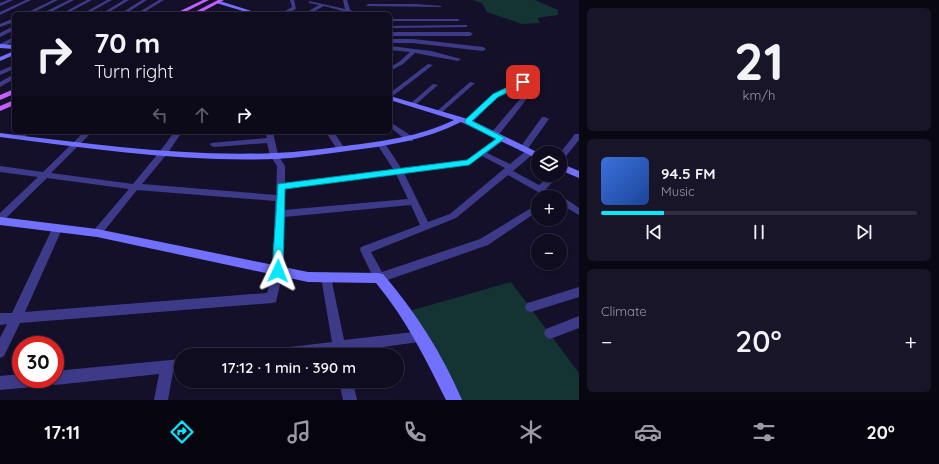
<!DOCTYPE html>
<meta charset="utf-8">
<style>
:root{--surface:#0f0c20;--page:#181529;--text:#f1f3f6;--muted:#9b9ba5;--line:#2f2c3e;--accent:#05e8ff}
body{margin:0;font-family:Quicksand,sans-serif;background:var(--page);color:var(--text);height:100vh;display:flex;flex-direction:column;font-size:15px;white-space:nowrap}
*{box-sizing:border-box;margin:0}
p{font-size:13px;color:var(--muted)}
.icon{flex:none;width:22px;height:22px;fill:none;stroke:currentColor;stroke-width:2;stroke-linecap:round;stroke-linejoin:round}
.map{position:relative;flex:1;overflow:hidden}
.details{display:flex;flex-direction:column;gap:8px;padding:8px;background:#080712;width:360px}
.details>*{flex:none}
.hud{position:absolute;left:12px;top:12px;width:380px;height:122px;border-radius:6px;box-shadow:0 2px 6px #0003,0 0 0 1px var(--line);background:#0f0c20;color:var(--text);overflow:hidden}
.tools{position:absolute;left:531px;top:146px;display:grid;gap:8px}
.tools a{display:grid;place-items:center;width:36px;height:36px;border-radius:50%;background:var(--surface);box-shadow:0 2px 6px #0003,0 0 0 1px var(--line);font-size:20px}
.speed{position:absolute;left:12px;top:336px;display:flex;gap:8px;font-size:20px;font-weight:700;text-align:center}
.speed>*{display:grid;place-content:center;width:52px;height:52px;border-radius:50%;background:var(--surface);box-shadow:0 2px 6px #0003,0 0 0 1px var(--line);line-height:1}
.speed .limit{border:6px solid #d22;background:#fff;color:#111}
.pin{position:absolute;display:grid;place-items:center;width:34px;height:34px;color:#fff;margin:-17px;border-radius:8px;box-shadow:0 2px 6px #0006}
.me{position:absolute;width:44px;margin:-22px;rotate:2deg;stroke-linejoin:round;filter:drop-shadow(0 0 3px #0008)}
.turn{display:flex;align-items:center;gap:14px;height:84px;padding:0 16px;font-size:18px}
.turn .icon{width:52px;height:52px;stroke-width:2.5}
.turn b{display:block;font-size:28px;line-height:34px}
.lanes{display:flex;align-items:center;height:38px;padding:0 16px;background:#0003;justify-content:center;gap:20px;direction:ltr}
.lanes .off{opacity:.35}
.big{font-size:30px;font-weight:600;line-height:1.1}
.details .widget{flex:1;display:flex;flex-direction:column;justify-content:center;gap:6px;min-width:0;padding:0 14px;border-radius:6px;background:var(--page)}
.details .dial{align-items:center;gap:0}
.dial b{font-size:52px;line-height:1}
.song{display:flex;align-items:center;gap:12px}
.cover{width:48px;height:48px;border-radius:6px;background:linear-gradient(135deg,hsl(220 70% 55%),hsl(220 70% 35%))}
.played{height:4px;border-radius:2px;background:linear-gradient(90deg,var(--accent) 20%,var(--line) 20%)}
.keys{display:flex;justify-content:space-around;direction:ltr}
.heat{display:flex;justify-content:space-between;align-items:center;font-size:22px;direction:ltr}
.trip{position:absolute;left:174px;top:348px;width:230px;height:40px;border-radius:20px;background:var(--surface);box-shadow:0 2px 6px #0003,0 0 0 1px var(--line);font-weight:600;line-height:40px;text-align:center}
.tab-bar{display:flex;height:64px;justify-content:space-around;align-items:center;background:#06050d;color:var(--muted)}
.tab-bar .icon{width:28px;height:28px}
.tab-bar .selected{color:var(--accent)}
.tab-bar b{font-size:18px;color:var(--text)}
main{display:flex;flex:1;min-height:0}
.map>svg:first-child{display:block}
.green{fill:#133433}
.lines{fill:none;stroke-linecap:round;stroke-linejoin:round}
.street{fill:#3d3b89;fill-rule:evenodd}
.secondary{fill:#7270ff;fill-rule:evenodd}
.primary{fill:#c260ff;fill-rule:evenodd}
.route{fill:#05e8ff;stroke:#0397a6}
</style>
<main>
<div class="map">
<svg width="579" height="400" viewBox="0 0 579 400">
<rect width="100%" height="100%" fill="#14102a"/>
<path class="green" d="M472,0H535L558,10V15L537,18L540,23L522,24L487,12L482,3Z
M511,282L579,373V400H454L406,312Z"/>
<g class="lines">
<path class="street" d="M8,0H13L0,6V3Z
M26,0H31L0,15V12Z
M53,0H58L30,14H24Z
M69,0H74L47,14H41Z
M87,0H92L66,14H61Z
M107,0H112L87,14H82Z
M124,0H129L106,14H101Z
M142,0H147L125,14H120Z
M159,0H164L141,14H136Z
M290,0H294L296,9L286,14H280L292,7Z
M343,0H347L350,10L362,14H354L324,6L309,14H304L319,5L309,3V1L345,9Z
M368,4H415L442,6L440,7L366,6Z
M372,13H386L388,14H370Z
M12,19H14V22L0,27V24Z
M390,19H458L460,20L458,21H390Z
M465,25H467V27L390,28V26Z
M12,27H14V30L0,37V33Z
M390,32H470L473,34L470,36H390Z
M14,37V41L0,48V44Z
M390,39H413L483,47L486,49L483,51L413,43H390Z
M390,46L431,51L461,59L458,61L415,53L403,64L390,71V67L399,62L410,52L390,50Z
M428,64L433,65L390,98V93Z
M14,65V69L0,75V71Z
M14,74V79L0,87V82Z
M513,76H517L526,82L497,97L471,124H465V120L493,95L518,82L513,78Z
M470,82L475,83L440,114H436V112Z
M433,84L438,85L414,106H410V104Z
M531,86L536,87L497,137H491V133Z
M542,117H545L549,119L526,151H520L519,149Z
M390,122L413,137V141H407L390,127Z
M21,132H30L22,139H16V135Z
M84,132H92L51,173L133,184L161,150L174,132H182L167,154L142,184L276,195L277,166L270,155L267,143L214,147L210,145L211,143L267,138L265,132H273L278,155L285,166V183L393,169L377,144L381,142H384L401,168L467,160L501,136H504V140L487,153L510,164L527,150H533L534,152L533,154L513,171L539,185L550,175H559L546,189L558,197H547L508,175L456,218L371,252L382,272L480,239L538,204V211L488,245L379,283L375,281L360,250L361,247L420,225L411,205L284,217L283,271L276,302L272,303L20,323L4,356L0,358V338L7,324L0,325V313H12L52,229L54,226H60L62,229L25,312L267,293L273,271L275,201L137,190L100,236H94L92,233L94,230L129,189L47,178L3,221L0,223V213L38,177L0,172V166L43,172ZM482,156L505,168L450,214L428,222L404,173L469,165ZM396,174L408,199L284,210L285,188Z
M326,132H334L345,149L344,151H338Z
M575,134H579V140L563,160L560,161V153Z
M559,197C566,198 573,204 579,208V215L560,204Z
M326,272L330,274L331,277L344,340L422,331L426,333L428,337L426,341L347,352V355H335L334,354L267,355L269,351L273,349L332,342L321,277L322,274Z
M579,287V297L531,312L527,311L525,307L527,303L531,302Z
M579,316V328L550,339L546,337L544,333L546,329Z
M181,359V371L173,372L168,400H154L159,374L55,385L50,383L49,380L48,384L43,386L0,390V376L21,374V379H55V371Z
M339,381H353L357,400H343Z"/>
<path class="secondary" d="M216,1H220L261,14H253L216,3Z
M0,44L14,45V49L0,48Z
M14,51V55L0,61V57Z
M390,96L471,120L539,153L538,159L461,122C425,140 387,146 347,151C323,154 299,158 275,159C183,162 91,149 0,137V133C91,144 184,157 275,153C299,152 322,149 345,146C383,141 419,137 454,120L390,100Z
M560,163L579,171V178L560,170Z
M0,217L97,229L308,272L379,273L383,274C415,311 443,355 462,400H446C425,358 406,319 376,283L308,282L97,237L0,225Z"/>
<path class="primary" d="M203,0H209L181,14H174Z
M218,0H224L198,14H191Z
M14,89V94L0,100V95Z
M14,100V105L0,111V106Z"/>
</g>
<path class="route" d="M523,80L526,82L525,84L498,97L472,121L505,138L469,165L285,189L283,271L282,274L278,276L274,274L272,271L278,184L467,160L496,139L465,123V120L493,94Z"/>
</svg>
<div class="tools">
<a><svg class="icon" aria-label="layers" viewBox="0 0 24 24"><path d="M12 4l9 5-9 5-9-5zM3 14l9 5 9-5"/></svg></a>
<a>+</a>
<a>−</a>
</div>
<div class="speed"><div class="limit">30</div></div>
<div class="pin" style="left:523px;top:82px;background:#d93025"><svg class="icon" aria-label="arrive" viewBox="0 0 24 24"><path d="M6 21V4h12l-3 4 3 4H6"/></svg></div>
<svg class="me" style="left:278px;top:271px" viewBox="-20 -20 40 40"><path d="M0-17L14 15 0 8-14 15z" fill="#05e8ff" stroke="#fff" stroke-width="4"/></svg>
<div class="trip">17:12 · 1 min · 390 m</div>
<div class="hud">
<div class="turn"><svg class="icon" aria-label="right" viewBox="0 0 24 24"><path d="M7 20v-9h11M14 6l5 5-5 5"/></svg><div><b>70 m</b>Turn right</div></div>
<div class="lanes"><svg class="icon off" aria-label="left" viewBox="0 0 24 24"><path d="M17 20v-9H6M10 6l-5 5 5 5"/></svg><svg class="icon off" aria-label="ahead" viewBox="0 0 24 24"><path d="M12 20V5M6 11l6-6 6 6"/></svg><svg class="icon" aria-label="right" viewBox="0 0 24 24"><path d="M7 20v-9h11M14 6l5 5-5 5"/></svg></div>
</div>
</div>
<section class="details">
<div class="widget dial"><b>21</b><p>km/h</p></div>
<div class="widget">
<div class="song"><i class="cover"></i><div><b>94.5 FM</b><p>Music</p></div></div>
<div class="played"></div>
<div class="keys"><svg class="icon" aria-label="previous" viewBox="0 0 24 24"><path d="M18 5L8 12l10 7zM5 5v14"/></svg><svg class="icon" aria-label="pause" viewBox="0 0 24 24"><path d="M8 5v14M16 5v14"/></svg><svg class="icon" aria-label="next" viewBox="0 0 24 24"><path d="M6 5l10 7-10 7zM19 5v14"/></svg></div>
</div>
<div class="widget"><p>Climate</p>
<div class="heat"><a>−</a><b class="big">20°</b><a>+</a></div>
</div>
</section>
</main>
<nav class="tab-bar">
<b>17:11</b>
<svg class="icon selected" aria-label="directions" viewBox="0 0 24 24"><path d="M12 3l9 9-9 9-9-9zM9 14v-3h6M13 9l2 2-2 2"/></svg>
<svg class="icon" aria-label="music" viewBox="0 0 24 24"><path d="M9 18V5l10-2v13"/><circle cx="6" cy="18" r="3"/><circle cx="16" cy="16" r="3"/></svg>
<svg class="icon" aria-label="phone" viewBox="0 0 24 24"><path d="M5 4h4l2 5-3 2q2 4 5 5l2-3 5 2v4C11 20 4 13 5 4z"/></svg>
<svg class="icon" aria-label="climate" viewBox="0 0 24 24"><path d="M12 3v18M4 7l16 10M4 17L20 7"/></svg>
<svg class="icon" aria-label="car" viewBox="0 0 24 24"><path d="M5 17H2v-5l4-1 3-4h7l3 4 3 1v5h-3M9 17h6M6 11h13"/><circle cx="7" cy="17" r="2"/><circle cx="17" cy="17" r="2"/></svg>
<svg class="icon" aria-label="filters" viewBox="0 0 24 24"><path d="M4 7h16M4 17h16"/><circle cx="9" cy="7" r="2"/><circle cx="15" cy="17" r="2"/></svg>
<b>20°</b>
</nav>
